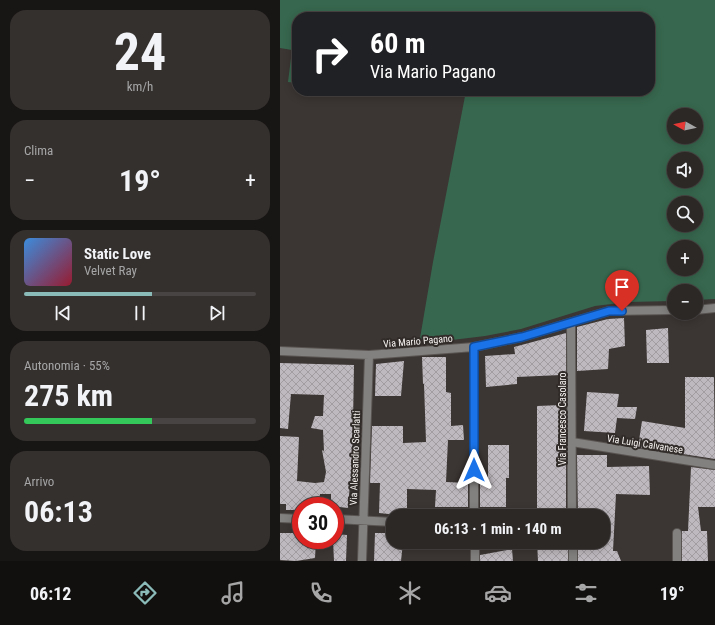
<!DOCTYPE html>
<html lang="it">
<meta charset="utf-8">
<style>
:root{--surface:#2c2826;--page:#34302e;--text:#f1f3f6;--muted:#a6a6a7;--line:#484443;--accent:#8bbbb9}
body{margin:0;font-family:"Roboto Condensed",sans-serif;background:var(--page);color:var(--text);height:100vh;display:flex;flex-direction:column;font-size:15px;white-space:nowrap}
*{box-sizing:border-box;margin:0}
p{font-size:13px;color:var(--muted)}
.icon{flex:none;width:22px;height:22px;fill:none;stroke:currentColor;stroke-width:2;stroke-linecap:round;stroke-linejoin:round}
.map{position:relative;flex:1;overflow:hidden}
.details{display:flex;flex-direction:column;gap:10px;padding:10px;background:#181615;width:280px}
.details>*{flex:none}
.banner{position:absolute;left:12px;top:12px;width:363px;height:84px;border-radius:16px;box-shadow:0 2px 10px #0003,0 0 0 1px var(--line);background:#202124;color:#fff;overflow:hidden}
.needle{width:26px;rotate:278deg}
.fabs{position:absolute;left:387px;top:108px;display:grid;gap:8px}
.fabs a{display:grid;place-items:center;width:36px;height:36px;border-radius:50%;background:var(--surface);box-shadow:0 2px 10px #0003,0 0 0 1px var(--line);font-size:20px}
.speed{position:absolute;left:12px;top:497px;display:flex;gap:8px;font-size:20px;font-weight:700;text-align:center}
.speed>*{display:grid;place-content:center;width:52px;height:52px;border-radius:50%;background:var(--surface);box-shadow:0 2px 10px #0003,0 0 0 1px var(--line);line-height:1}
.speed .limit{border:6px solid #d22;background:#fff;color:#111}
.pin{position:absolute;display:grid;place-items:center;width:34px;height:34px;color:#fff;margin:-41px -17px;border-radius:50% 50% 50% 0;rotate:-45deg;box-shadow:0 0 4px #0007}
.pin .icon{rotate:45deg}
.me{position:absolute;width:44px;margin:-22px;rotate:0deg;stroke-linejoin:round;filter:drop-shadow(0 0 3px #0008)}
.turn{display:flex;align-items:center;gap:14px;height:84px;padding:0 12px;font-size:18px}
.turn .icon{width:52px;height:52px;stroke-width:2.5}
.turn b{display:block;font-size:28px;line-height:34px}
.big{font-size:30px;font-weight:700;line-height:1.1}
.details .card{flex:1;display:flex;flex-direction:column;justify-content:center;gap:6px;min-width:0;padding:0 14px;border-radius:16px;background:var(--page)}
.details .dial{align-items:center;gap:0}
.dial b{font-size:52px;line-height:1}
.song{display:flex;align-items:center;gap:12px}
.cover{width:48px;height:48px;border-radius:6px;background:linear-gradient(135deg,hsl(210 70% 55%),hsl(350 70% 35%))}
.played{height:4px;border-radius:2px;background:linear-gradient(90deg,var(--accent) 55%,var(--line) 55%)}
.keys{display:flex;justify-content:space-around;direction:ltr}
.heat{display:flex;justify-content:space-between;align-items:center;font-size:22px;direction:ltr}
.charge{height:6px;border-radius:3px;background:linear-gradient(90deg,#34c759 55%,var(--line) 0)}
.trip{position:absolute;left:106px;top:509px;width:224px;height:40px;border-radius:16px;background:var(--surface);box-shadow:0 2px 10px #0003,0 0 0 1px var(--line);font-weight:700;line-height:40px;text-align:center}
.dock{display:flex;height:64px;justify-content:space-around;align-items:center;background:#12100f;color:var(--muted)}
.dock .icon{width:28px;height:28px}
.dock .on{color:var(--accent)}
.dock b{font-size:18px;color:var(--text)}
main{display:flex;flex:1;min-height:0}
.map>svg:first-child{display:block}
.grass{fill:#37674e;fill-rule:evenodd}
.building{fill:url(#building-cross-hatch)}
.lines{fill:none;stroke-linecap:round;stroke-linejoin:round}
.street-casing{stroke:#595452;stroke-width:10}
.street{stroke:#82817f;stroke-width:8}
.route-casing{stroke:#114b97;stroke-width:10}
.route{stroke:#1a73e8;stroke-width:7}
.labels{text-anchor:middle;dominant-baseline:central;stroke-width:4;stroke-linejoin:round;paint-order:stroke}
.street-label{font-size:10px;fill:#f7f4f2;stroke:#312b29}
</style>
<main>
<section class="details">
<div class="card dial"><b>24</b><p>km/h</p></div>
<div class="card"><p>Clima</p>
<div class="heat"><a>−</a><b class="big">19°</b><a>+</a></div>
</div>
<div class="card">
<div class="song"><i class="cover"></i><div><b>Static Love</b><p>Velvet Ray</p></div></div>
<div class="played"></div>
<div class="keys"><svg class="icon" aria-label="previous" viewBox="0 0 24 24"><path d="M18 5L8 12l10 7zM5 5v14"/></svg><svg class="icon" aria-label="pause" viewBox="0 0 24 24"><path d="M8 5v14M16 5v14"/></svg><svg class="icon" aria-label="next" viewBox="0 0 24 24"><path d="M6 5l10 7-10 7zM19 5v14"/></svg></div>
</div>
<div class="card"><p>Autonomia · 55%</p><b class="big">275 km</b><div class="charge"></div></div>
<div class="card"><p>Arrivo</p><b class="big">06:13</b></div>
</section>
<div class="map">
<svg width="435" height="561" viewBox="0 0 435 561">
<defs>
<pattern id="building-cross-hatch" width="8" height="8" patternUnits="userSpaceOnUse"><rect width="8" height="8" fill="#beb9be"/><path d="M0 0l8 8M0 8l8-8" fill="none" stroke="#a19da1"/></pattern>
</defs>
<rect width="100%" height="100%" fill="#3b3533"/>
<path class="grass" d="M0,0H435V299L416,300V291H394V301L348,302L315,306L241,329L205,336L139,344L153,262L186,91H370V17H17V83L8,82L12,50L0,48ZM394,115H416V137H394ZM394,159H416V181H394ZM394,203H416V225H394ZM394,247H416V269H394Z
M73,91H110L108,96Z"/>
<path class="building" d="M344,318L345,346L329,349L328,369L297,371V327L328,319Z
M388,328L389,363H367L366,330Z
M286,333V372H281V375L237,377V384L206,387L205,356L235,354L234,347Z
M142,357H166V392L171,393V426L183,425L184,440H168L166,482L188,483V507H155L156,490L127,489V516L99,513L100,483H90L92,426H123V443L146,442L144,384H143Z
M124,361L121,396H95L96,364Z
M0,363L74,365L72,483H70L68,508L51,506V494H40L39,506H21V510H6V504H0V436L19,437L17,481L35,483L44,482L46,472L42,450L44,451L43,430L31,428L35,416H43L44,395L11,394L8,429L0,428Z
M405,377H434L435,459L358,447L362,421L405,428Z
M307,392L339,394L337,407H357L355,419L337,418L335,433L304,431Z
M282,405L283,456H286V516H257V406Z
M208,445H229V478H226V507H200V483H201V478H208Z
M297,455H327V467L369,466L370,495L336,494L333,551H337L341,561H298V542H323V516H298Z
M411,467L435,470V507H418L421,531H427L428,561H402V531H408Z
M0,533H21V540H36L35,558L16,561L0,560Z
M95,533H113V542H123L121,561H94Z
M55,534L67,535L66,561H54L53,540H55Z
M257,542H288V561H258Z
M232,549L233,561H200V555Z"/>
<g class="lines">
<defs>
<path id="street" d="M416,310L435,308
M291,323L292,516
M194,347V516
M0,351L89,355L194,347L242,337L329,311L394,310
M292,442L435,465
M0,518L21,519
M55,519L113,522
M195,542V561
M293,542V561
M82,561L89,355
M397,561V533"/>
</defs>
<use href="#street" class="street-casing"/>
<use href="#street" class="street"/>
</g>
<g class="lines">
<defs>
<path id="route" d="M194,470V347L242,337L329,311H342"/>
</defs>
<use href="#route" class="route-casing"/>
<use href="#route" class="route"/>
</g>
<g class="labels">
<g class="street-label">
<text transform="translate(138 341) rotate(-5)">Via Mario Pagano</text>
<text transform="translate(282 419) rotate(-90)">Via Francesco Casolaro</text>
<text transform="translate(365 444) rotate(9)">Via Luigi Calvanese</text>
<text transform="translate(75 458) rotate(-88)">Via Alessandro Scarlatti</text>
</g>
</g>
</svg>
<div class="fabs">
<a><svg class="needle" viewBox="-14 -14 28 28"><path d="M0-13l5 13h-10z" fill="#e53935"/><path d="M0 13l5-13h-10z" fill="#a6a6a7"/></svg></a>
<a><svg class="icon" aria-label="sound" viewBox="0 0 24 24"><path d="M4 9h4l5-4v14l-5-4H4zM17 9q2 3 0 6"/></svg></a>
<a><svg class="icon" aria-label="search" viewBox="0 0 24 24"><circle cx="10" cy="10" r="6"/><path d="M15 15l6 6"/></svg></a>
<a>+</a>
<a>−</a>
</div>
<div class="speed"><div class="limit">30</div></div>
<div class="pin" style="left:342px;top:311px;background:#d93025"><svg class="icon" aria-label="arrive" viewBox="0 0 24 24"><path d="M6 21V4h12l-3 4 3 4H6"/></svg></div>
<svg class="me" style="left:194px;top:470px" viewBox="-20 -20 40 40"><path d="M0-17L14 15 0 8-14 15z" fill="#1a73e8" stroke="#fff" stroke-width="4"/></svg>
<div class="trip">06:13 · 1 min · 140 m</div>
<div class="banner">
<div class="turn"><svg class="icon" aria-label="right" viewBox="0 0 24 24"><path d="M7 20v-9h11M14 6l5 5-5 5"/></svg><div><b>60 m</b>Via Mario Pagano</div></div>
</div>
</div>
</main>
<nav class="dock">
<b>06:12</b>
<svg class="icon on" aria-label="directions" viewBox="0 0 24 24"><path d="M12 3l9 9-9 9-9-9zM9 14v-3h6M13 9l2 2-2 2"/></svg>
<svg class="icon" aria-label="music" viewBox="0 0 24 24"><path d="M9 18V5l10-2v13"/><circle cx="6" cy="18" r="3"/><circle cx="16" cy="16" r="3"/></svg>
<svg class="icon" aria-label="phone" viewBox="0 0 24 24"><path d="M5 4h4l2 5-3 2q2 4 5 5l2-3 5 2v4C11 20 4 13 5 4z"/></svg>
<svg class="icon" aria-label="climate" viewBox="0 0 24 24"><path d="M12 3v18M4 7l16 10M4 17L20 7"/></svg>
<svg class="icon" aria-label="car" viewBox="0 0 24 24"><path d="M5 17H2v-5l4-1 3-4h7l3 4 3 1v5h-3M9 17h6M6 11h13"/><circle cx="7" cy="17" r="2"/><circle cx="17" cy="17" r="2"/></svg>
<svg class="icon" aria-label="filters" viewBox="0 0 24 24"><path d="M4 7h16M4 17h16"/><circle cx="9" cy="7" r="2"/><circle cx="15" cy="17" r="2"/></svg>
<b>19°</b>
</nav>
